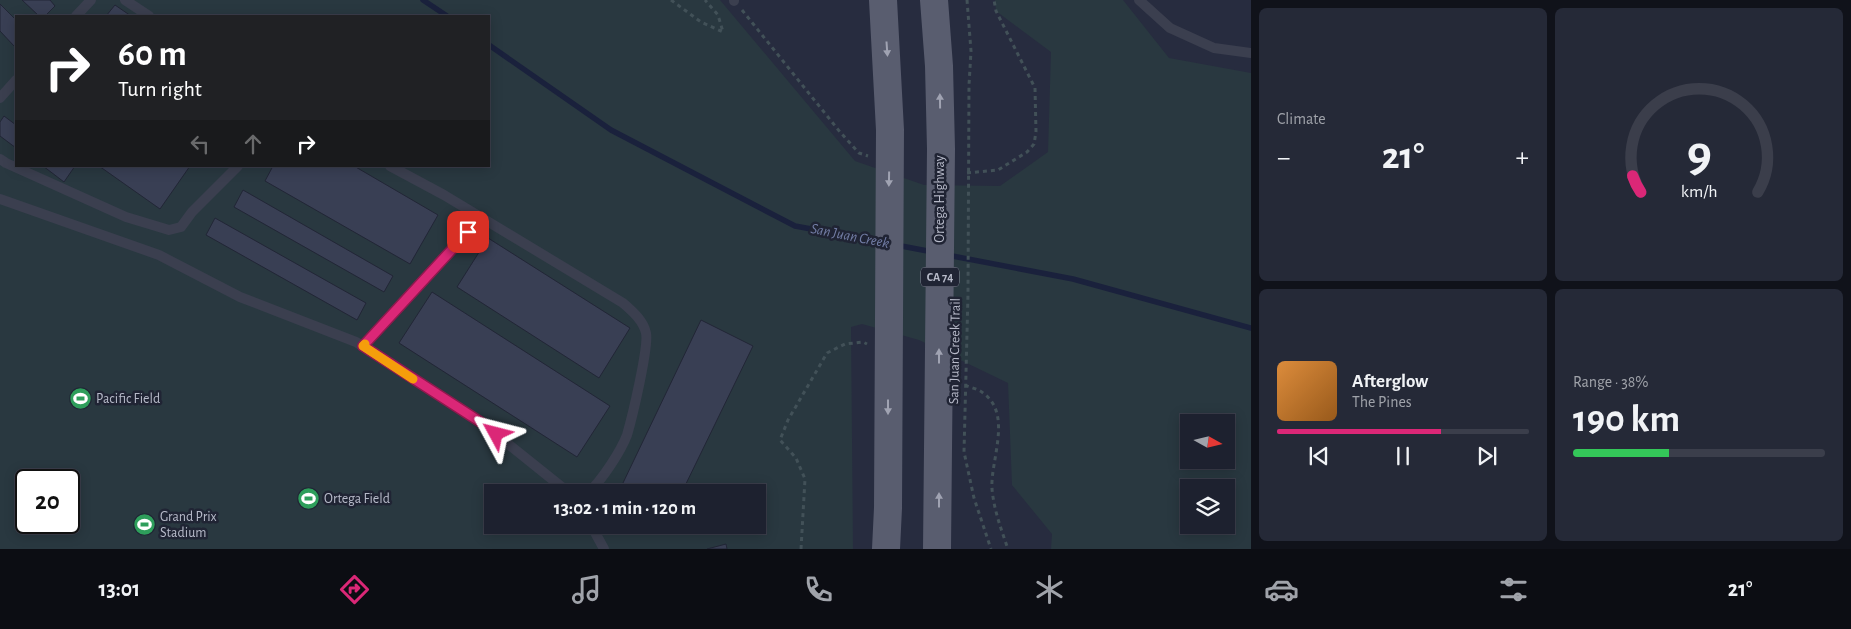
<!DOCTYPE html>
<meta charset="utf-8">
<style>
:root{--surface:#1d212f;--page:#252937;--text:#f1f3f6;--muted:#a0a3aa;--line:#3b3e4b;--accent:#db2777}
body{margin:0;font-family:"Alegreya Sans",sans-serif;background:var(--page);color:var(--text);height:100vh;display:flex;flex-direction:column;font-size:19px;white-space:nowrap}
*{box-sizing:border-box;margin:0}
p{font-size:16px;color:var(--muted)}
.icon{flex:none;width:28px;height:28px;fill:none;stroke:currentColor;stroke-width:2;stroke-linecap:round;stroke-linejoin:round}
.map{position:relative;flex:1;overflow:hidden}
.details{display:flex;flex-direction:column;gap:8px;padding:8px;background:#10121a;width:600px}
.details>*{flex:none}
.top-card{position:absolute;left:15px;top:15px;width:475px;height:152px;border-radius:0px;box-shadow:0 2px 12px #0003,0 0 0 1px var(--line);background:#202124;color:#fff;overflow:hidden}
.needle{width:32px;rotate:98deg}
.controls{position:absolute;left:1180px;top:414px;display:grid;gap:10px}
.controls a{display:grid;place-items:center;width:55px;height:55px;border-radius:0px;background:var(--surface);box-shadow:0 2px 12px #0003,0 0 0 1px var(--line);font-size:25px}
.speed{position:absolute;left:15px;top:469px;display:flex;gap:10px;font-size:25px;font-weight:700;text-align:center}
.speed>*{display:grid;place-content:center;width:65px;height:65px;border-radius:50%;background:var(--surface);box-shadow:0 2px 12px #0003,0 0 0 1px var(--line);line-height:1}
.speed .limit{border:2px solid #111;border-radius:8px;background:#fff;color:#111}
.pin{position:absolute;display:grid;place-items:center;width:42px;height:42px;color:#fff;margin:-21px;border-radius:10px;box-shadow:0 2px 8px #0006}
.me{position:absolute;width:55px;margin:-28px;rotate:308deg;stroke-linejoin:round;filter:drop-shadow(0 0 4px #0008)}
.turn{display:flex;align-items:center;gap:18px;height:105px;padding:0 20px;font-size:22px}
.turn .icon{width:65px;height:65px;stroke-width:2.5}
.turn b{display:block;font-size:35px;line-height:42px}
.lanes{display:flex;align-items:center;height:48px;padding:0 20px;background:#0003;justify-content:center;gap:25px;direction:ltr}
.lanes .off{opacity:.35}
.big{font-size:38px;font-weight:600;line-height:1.1}
.details .widget{flex:1;display:flex;flex-direction:column;justify-content:center;gap:8px;min-width:0;padding:0 18px;border-radius:8px;background:var(--page)}
.details .dial{align-items:center;gap:0}
.dial svg{height:130px;overflow:visible;fill:none;stroke:var(--line);stroke-width:7;stroke-linecap:round;text-anchor:middle}
.dial text{fill:var(--text);stroke:none}
.song{display:flex;align-items:center;gap:15px}
.cover{width:60px;height:60px;border-radius:8px;background:linear-gradient(135deg,hsl(30 70% 55%),hsl(30 70% 35%))}
.played{height:5px;border-radius:2px;background:linear-gradient(90deg,var(--accent) 65%,var(--line) 65%)}
.keys{display:flex;justify-content:space-around;direction:ltr}
.heat{display:flex;justify-content:space-between;align-items:center;font-size:28px;direction:ltr}
.charge{height:8px;border-radius:4px;background:linear-gradient(90deg,#34c759 38%,var(--line) 0)}
.details .tiles{flex:1;display:grid;gap:8px;grid-template-columns:repeat(2,1fr)}
.trip{position:absolute;left:484px;top:484px;width:282px;height:50px;border-radius:0px;background:var(--surface);box-shadow:0 2px 12px #0003,0 0 0 1px var(--line);font-weight:600;line-height:50px;text-align:center}
.tabs{display:flex;height:80px;justify-content:space-around;align-items:center;background:#0c0d13;color:var(--muted)}
.tabs .icon{width:35px;height:35px}
.tabs .on{color:var(--accent)}
.tabs b{font-size:22px;color:var(--text)}
main{display:flex;flex:1;min-height:0}
.map>svg:first-child{display:block}
.green{fill:#293840;fill-rule:evenodd}
.lines{fill:none;stroke-linecap:round;stroke-linejoin:round}
.stream{stroke:#1a213c;stroke-width:5.5}
.building{fill:#393f54;stroke:#222636}
.path{stroke:#425158;stroke-width:3;stroke-dasharray:4 4;stroke-linecap:butt}
.lane{stroke:#3b3f4f;stroke-width:10}
.primary{stroke:#595d6f;stroke-width:28}
.oneway{fill:#a0a3b2}
.route-casing{stroke:#8e194d;stroke-width:12}
.route{stroke:#db2777;stroke-width:9}
.slow{stroke:#f59e0b;stroke-width:9}
.labels{text-anchor:middle;dominant-baseline:central;stroke-width:5;stroke-linejoin:round;paint-order:stroke}
.shield{fill:#202434;stroke:#8a8d9c;stroke-width:1}
.shield-label{font-size:12px;font-weight:bold;fill:#b7bac9}
.street-label{font-size:14px;fill:#b7bac9;stroke:#202434}
.poi-label{font-size:14px;fill:#b7bac9;stroke:#202434;text-anchor:start}
.water-label{font-size:15px;font-style:italic;fill:#737ea6;stroke:#202434}
</style>
<main>
<div class="map">
<svg width="1251" height="549" viewBox="0 0 1251 549">
<rect width="100%" height="100%" fill="#272c3f"/>
<path class="green" d="M0,0H720L855,161L924,185L1000,186L1048,152L1051,52L996,11L995,0H1123L1169,58L1251,73V549H1051L1052,534L1012,485L1008,383L919,340L862,324L851,327L853,549H0ZM16,16H489V166H16ZM1189,422H1226V460H1189ZM26,480H69V522H26ZM1189,488H1226V525H1189ZM492,492H758V525H492Z"/>
<g class="lines">
<path class="stream" d="M423,0L447,16
M489,45L611,130L795,226L882,242
M896,245L933,252
M947,255L1073,279L1251,328"/>
</g>
<path class="building" d="M22,0H50L55,6L45,16H39Z
M0,4L16,20V44L14,46L0,31Z
M115,5L131,16H106Z
M4,116L16,125V148L0,136V122Z
M43,166H75L64,182Z
M99,166H190L160,209Z
M273,166H354L438,215L410,264L265,181Z
M243,190L393,276L384,292L234,207Z
M215,218L366,303L357,320L206,235Z
M488,238L630,328L599,378L457,287Z
M432,292L610,406L577,457L399,343Z
M701,320L753,346L682,492H637L622,485Z
M726,544L727,549H707Z"/>
<g class="lines">
<path class="path" d="M671,0L701,22L723,32L718,15L705,0
M967,0L971,51L969,85L968,294L964,452L974,498L991,549
M742,10L840,132L859,153L868,156
M967,173L998,170L1027,152L1034,144L1036,132L1035,88L996,11L994,0
M965,385C971,388 979,389 983,393C1013,414 990,461 992,489C994,510 1001,529 1008,549
M801,549L805,479L796,458L780,440L788,420L827,353L845,344L863,342L867,344"/>
<path class="lane" d="M125,0L149,16
M734,0V1
M1139,0L1170,28L1214,48L1251,53
M76,16L91,0
M0,98L16,80
M0,159L6,163L126,217L169,230L181,227L192,212L238,166
M390,166L444,195L623,303C632,311 643,320 646,333C649,347 632,418 627,435C621,451 602,480 589,492
M0,199L159,255L240,297L356,342L482,423L568,492
M363,346L481,218
M591,525L604,549"/>
<path class="primary" d="M883,0L890,130L888,508L886,549
M934,0L939,66L941,149L937,549"/>
</g>
<defs><path id="oneway-solid" d="M-6-.8H1V-3.2L6.5 0L1 3.2V.8H-6Z" transform="scale(1.25)"/></defs>
<g class="oneway">
<use href="#oneway-solid" transform="translate(887 49) rotate(86)"/>
<use href="#oneway-solid" transform="translate(940 101) rotate(-91)"/>
<use href="#oneway-solid" transform="translate(889 179) rotate(91)"/>
<use href="#oneway-solid" transform="translate(939 356) rotate(-90)"/>
<use href="#oneway-solid" transform="translate(888 407) rotate(90)"/>
<use href="#oneway-solid" transform="translate(939 500) rotate(-90)"/>
</g>
<g class="lines">
<defs>
<path id="route" d="M468,232L363,346L482,423L496,434"/>
</defs>
<use href="#route" class="route-casing"/>
<use href="#route" class="route"/>
<path class="slow" d="M365,344L363,346L413,379"/>
</g>
<defs>
<symbol id="stadium-disc" viewBox="-11 -11 22 22"><circle r="9.5" fill="#2e9e5b" stroke="#202434"/><path d="M0-5a6.5 5 0 1 0 0 10a6.5 5 0 1 0 0-10ZM-3.5-1.8h7v3.6h-7Z" fill="#fff"/></symbol>
</defs>
<g fill-rule="evenodd">
<use href="#stadium-disc" x="68" y="386" width="25" height="25"/>
<use href="#stadium-disc" x="296" y="486" width="25" height="25"/>
<use href="#stadium-disc" x="132" y="512" width="25" height="25"/>
</g>
<g class="labels">
<rect class="shield" x="921" y="267.5" width="38" height="19" rx="4"/>
<g class="shield-label">
<text x="940" y="277">CA 74</text>
</g>
<g class="street-label">
<text transform="translate(940 199) rotate(-90)">Ortega Highway</text>
<text transform="translate(955 351) rotate(-89)">San Juan Creek Trail</text>
</g>
<g class="poi-label">
<text x="96" y="399">Pacific Field</text>
<text x="324" y="499">Ortega Field</text>
<text x="160" y="517">Grand Prix<tspan x="160" dy="16">Stadium</tspan></text>
</g>
<g class="water-label">
<text transform="translate(850 236) rotate(11)">San Juan Creek</text>
</g>
</g>
</svg>
<div class="controls">
<a><svg class="needle" viewBox="-14 -14 28 28"><path d="M0-13l5 13h-10z" fill="#e53935"/><path d="M0 13l5-13h-10z" fill="#a0a3aa"/></svg></a>
<a><svg class="icon" aria-label="layers" viewBox="0 0 24 24"><path d="M12 4l9 5-9 5-9-5zM3 14l9 5 9-5"/></svg></a>
</div>
<div class="speed"><div class="limit">20</div></div>
<div class="pin" style="left:468px;top:232px;background:#d93025"><svg class="icon" aria-label="arrive" viewBox="0 0 24 24"><path d="M6 21V4h12l-3 4 3 4H6"/></svg></div>
<svg class="me" style="left:496px;top:434px" viewBox="-20 -20 40 40"><path d="M0-17L14 15 0 8-14 15z" fill="#db2777" stroke="#fff" stroke-width="4"/></svg>
<div class="trip">13:02 · 1 min · 120 m</div>
<div class="top-card">
<div class="turn"><svg class="icon" aria-label="right" viewBox="0 0 24 24"><path d="M7 20v-9h11M14 6l5 5-5 5"/></svg><div><b>60 m</b>Turn right</div></div>
<div class="lanes"><svg class="icon off" aria-label="left" viewBox="0 0 24 24"><path d="M17 20v-9H6M10 6l-5 5 5 5"/></svg><svg class="icon off" aria-label="ahead" viewBox="0 0 24 24"><path d="M12 20V5M6 11l6-6 6 6"/></svg><svg class="icon" aria-label="right" viewBox="0 0 24 24"><path d="M7 20v-9h11M14 6l5 5-5 5"/></svg></div>
</div>
</div>
<section class="details">
<div class="tiles">
<div class="widget"><p>Climate</p>
<div class="heat"><a>−</a><b class="big">21°</b><a>+</a></div>
</div>
<div class="widget dial"><svg viewBox="0 0 100 80">
<path d="M14 69A42 42 0 1 1 86 69"/>
<path d="M14 69A42 42 0 0 1 9 59" stroke="#db2777"/>
<text x="50" y="56" font-size="32" font-weight="700">9</text>
<text x="50" y="72" font-size="11">km/h</text>
</svg></div>
<div class="widget">
<div class="song"><i class="cover"></i><div><b>Afterglow</b><p>The Pines</p></div></div>
<div class="played"></div>
<div class="keys"><svg class="icon" aria-label="previous" viewBox="0 0 24 24"><path d="M18 5L8 12l10 7zM5 5v14"/></svg><svg class="icon" aria-label="pause" viewBox="0 0 24 24"><path d="M8 5v14M16 5v14"/></svg><svg class="icon" aria-label="next" viewBox="0 0 24 24"><path d="M6 5l10 7-10 7zM19 5v14"/></svg></div>
</div>
<div class="widget"><p>Range · 38%</p><b class="big">190 km</b><div class="charge"></div></div>
</div>
</section>
</main>
<nav class="tabs">
<b>13:01</b>
<svg class="icon on" aria-label="directions" viewBox="0 0 24 24"><path d="M12 3l9 9-9 9-9-9zM9 14v-3h6M13 9l2 2-2 2"/></svg>
<svg class="icon" aria-label="music" viewBox="0 0 24 24"><path d="M9 18V5l10-2v13"/><circle cx="6" cy="18" r="3"/><circle cx="16" cy="16" r="3"/></svg>
<svg class="icon" aria-label="phone" viewBox="0 0 24 24"><path d="M5 4h4l2 5-3 2q2 4 5 5l2-3 5 2v4C11 20 4 13 5 4z"/></svg>
<svg class="icon" aria-label="climate" viewBox="0 0 24 24"><path d="M12 3v18M4 7l16 10M4 17L20 7"/></svg>
<svg class="icon" aria-label="car" viewBox="0 0 24 24"><path d="M5 17H2v-5l4-1 3-4h7l3 4 3 1v5h-3M9 17h6M6 11h13"/><circle cx="7" cy="17" r="2"/><circle cx="17" cy="17" r="2"/></svg>
<svg class="icon" aria-label="filters" viewBox="0 0 24 24"><path d="M4 7h16M4 17h16"/><circle cx="9" cy="7" r="2"/><circle cx="15" cy="17" r="2"/></svg>
<b>21°</b>
</nav>
